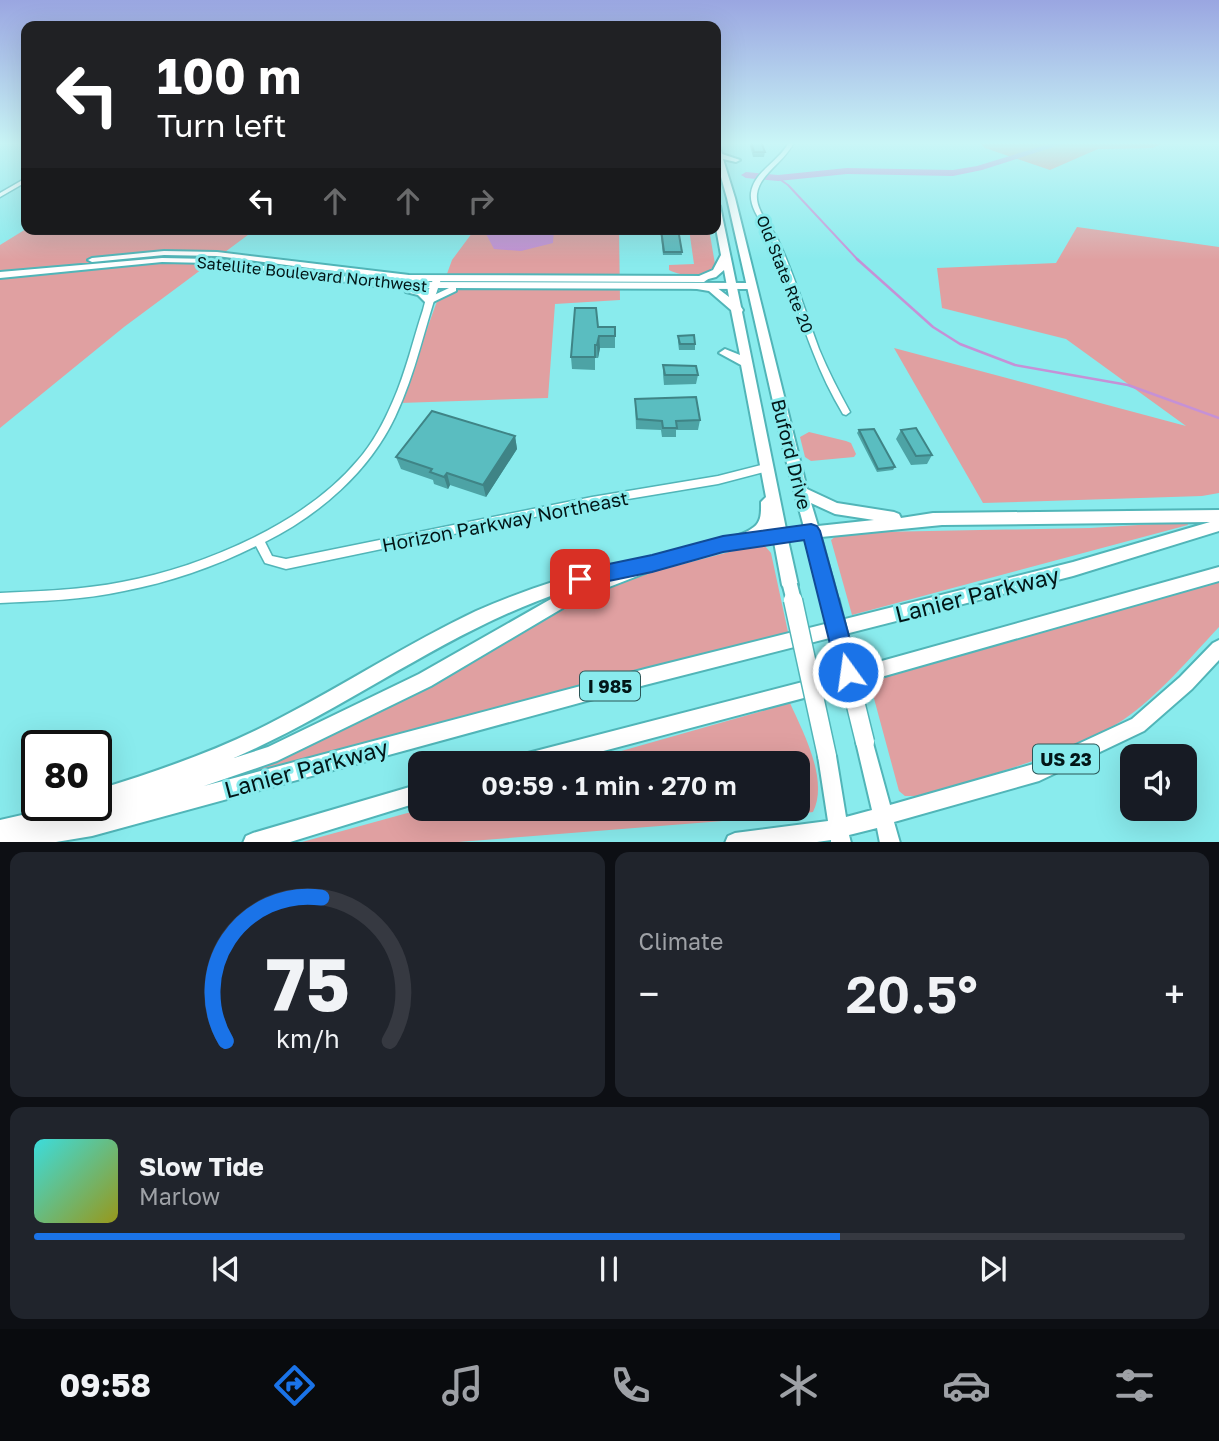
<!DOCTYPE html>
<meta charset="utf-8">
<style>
:root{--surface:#171b24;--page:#20242c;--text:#f1f3f6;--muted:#9ea1a6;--line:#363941;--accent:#1a73e8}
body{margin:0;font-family:"Golos Text",sans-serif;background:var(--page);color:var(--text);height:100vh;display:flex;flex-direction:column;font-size:26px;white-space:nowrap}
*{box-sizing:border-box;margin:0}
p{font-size:23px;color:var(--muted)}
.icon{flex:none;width:38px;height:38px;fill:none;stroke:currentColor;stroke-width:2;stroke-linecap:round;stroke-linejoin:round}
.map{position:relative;height:842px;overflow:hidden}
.sheet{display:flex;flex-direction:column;gap:10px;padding:10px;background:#0d0f14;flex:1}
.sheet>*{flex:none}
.hud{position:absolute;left:21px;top:21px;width:700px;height:214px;border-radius:14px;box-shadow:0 7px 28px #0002;background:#202124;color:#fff;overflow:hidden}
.buttons{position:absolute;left:1120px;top:744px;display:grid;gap:14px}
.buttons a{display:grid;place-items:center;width:77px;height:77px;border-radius:14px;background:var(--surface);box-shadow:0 7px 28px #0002;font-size:35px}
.speed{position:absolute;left:21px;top:730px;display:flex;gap:14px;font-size:35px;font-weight:700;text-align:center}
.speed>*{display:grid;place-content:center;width:91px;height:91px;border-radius:50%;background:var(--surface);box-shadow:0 7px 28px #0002;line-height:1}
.speed .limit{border:4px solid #111;border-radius:10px;background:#fff;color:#111}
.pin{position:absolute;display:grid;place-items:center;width:60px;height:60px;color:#fff;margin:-30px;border-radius:14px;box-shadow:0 4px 10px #0006}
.me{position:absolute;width:77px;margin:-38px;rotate:346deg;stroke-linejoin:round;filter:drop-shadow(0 0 5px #0008)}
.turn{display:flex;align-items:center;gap:24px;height:147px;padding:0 21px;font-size:32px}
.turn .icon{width:91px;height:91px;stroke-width:2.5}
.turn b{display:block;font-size:49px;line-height:60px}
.lanes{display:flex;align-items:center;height:66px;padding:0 21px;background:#0003;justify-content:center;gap:35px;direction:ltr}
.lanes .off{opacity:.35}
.big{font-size:52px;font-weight:600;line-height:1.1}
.sheet .tile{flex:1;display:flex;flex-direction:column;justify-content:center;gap:10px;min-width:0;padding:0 24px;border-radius:14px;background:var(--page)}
.sheet .dial{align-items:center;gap:0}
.dial svg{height:182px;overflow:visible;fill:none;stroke:var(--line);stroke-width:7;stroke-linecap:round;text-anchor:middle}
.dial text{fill:var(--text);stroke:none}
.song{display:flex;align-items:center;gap:21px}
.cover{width:84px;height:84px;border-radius:10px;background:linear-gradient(135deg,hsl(180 70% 55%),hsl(60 70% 35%))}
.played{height:7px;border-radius:4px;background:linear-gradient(90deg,var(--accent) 70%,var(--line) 70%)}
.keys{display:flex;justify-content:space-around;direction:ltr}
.heat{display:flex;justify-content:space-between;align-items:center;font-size:38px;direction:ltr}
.sheet .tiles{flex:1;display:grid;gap:10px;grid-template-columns:1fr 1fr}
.tile:last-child{grid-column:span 2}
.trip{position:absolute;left:408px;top:751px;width:402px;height:70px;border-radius:14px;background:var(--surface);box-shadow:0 7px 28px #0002;font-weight:600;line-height:70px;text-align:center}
.tabs{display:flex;height:112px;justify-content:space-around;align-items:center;background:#090b0e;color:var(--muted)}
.tabs .icon{width:49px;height:49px}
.tabs .current{color:var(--accent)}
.tabs b{font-size:32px;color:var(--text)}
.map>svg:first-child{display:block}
.green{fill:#e0a0a1}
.water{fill:#c591d6}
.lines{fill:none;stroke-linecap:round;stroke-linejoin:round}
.stream-far1{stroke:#c591d6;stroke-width:2}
.stream{stroke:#c591d6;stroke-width:2.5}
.river{fill:#c591d6;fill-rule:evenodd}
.minor-casing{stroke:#51b5b8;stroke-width:3}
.major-casing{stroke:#51b5b8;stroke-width:4}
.highway-casing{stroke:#51b5b8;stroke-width:4}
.minor{fill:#fff;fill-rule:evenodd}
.major{fill:#fff;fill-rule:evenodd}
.highway{fill:#fff;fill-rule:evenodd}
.highway-bridge-far1-casing{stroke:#51b5b8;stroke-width:18;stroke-linecap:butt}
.highway-bridge-casing{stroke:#51b5b8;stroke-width:21;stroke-linecap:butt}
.highway-bridge-far1{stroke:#fff;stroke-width:14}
.highway-bridge{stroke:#fff;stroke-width:18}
.wall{fill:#4da3a5}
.shaded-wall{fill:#3f8486}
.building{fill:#5abdc0;stroke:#3f8486;stroke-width:2}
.route{fill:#1a73e8;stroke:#114b97;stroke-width:2}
.labels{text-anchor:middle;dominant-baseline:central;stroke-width:6;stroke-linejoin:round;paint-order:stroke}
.far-street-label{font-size:16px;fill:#021617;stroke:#89ebed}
.shield{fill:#89ebed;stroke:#2a5657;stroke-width:2}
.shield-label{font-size:18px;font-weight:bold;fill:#021617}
.street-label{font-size:19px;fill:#021617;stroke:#89ebed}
.near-street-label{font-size:23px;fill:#021617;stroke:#89ebed}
</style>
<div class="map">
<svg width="1219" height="843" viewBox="0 0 1219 843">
<rect width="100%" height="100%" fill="#89ebed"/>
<path class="green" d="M979,142H1167L1152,148L1098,149L1050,170L985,148Z
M1077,227L1219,247V493L1202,496L983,503L894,348L1186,426L1066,339L942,308L937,268L1056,263Z
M26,229H256L124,327L0,428V245Z
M475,229H619L620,300L555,304L548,398L400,403L452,260Z
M689,229H709L715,264L709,273C698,277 680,276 669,270V265L694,264Z
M809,432L846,441L851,443L856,454L854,457L811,461L805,457L800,437Z
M1187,522L1188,525L852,615L831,540L837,535L879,532L1090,528Z
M752,546H765L771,553L788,632L220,783L222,779L310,745L595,593L649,573Z
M1219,579V627C1189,659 1159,695 1123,720C1073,754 982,776 923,796H905L899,791L869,680Z
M790,703C803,732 829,780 813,812L786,816L458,842H302L422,809L798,808V763H579Z"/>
<path class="water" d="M488,229H554L553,243L521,251L494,249L486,234Z"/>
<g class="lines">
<path class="stream-far1" d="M778,178L788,185L859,261"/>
<path class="stream" d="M857,259L933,327L960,344L1015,365L1128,385L1219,418"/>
<path class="river" d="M1055,142H1069L982,170L953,176L847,174L778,181L746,178L741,175L746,172L778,175L847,168L953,170L977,166Z"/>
<defs>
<path id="minor" d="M789,142H794C786,161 759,174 757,194C755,211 773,228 779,242C795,277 806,314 819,349C828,371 839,392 850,412L846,415L843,414C831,394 821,373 813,352C798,315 789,277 772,241C766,227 749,210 751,193C754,171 780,161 789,142Z
M26,178V182L0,197V193Z
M437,277L441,279C425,325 416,373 395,417C369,472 319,515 265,542L272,556L286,559L592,497L718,476L765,464L768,465L770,468L768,471L718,484L592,505L286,569L265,563L256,546C214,567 170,582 124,591C83,600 41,601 0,603V593C41,591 82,590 122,582C202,567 305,524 358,460C373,443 384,422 393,401C406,372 413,340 423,310C425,302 429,287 433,280C434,279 436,278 437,277Z"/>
<path id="major" d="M164,251L217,252L409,275L704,276L708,279L704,282L409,281L217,256L164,255L92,262L88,260L92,258Z
M162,258L210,259L389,282L750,283L754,286L750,289L456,288V291L429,304L426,303L418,295L406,292L405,290L408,288H389L210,263L162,262L0,278V272ZM410,288H449L430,297L424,291Z"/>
<path id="highway" d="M716,145L720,147L722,154L740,160L736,162L723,159L735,198L807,489L837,503L894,512L899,514L901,518L933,513L1219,510V531L1073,576L645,685L92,836L50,843H0V820L66,805H96V790C159,771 222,749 280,718C346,684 408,643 476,611C519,592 562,578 607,566L612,568L614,572C643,561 673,552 703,543C720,539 740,538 754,527C762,521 761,511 761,502L766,497L741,365L719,353L725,349L740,355L731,310L709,291L691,288L690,286L695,283L716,287L729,297L724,270L716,277L697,282L692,279L713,270L721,255L716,228V203L720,206L741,307L743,310L742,312L786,529L804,527L788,468L727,198L716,159ZM811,503L835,514L874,520L818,526ZM1210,522L1073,562L645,669L204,786L277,761L431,686L578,599L653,570L723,550L774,542L782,585L785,590L790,592L795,590L798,585L788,540L807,539L818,578L820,583L825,585L830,583L832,578L821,537L942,525ZM565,591L419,674L268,747L234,758C348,709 447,630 565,591Z
M1219,567V581L853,685L558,763H515L518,757L524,754L853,669Z
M1219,640V660L1192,689L1144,731L1039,781L894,822L900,843H880L877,828L849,835L851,843H831V840L810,843H725L728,836L735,833L828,821L818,756L821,750L827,747L833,750L836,756L846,817L872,810L856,742L859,736L865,733L871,736L890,805L1037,763L1132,719L1180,677L1213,643Z
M420,784V802L287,843H243L246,836L253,833Z"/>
</defs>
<use href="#minor" class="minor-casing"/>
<use href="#major" class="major-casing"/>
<use href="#highway" class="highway-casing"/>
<use href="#minor" class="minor"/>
<use href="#major" class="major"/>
<use href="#highway" class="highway"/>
<defs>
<path id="highway-bridge-far1" d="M825,578L831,601
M790,585L794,601"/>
<path id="highway-bridge" d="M793,600L827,756
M830,600L865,742"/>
</defs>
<use href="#highway-bridge-far1" class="highway-bridge-far1-casing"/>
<use href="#highway-bridge" class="highway-bridge-casing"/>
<use href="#highway-bridge-far1" class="highway-bridge-far1"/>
<use href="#highway-bridge" class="highway-bridge"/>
</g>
<path class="wall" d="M750,142H761L765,152L764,157H753L750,146Z
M660,229H678L682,255H663Z
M598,327H615V348H600L598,358H595V370L572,369L571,357Z
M678,336L695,344V350H679L678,342Z
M663,365L698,375L696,384L664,385L663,374Z
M635,399L700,420L698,430H676V437H662L661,430L636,429Z
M859,430L895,467L893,470L877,472L857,433Z
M901,430L932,455L927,464L911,465L896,439Z
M515,436L517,449L486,497L450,485L448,489L434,484L433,480L401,469L396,457Z"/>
<path class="shaded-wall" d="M599,336L600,348L598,358L597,345Z
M515,436L517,449L486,497L483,485Z
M447,473L450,485L448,489L444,477Z"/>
<path class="building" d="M751,142H761L765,152H754Z
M661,229H678L682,252H664Z
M575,308H596L598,327H615V336H599L597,345H595V357H571Z
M694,335L695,344H680L678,336Z
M663,365L696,366L698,375H665Z
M696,397L700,420L676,421L677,428H663L662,421L637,419L635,399Z
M432,411L515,436L483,485L447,473L444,477L430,472L432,469L396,457Z
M916,428L932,455L916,456L901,430Z
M874,429L895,467L878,469L859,430Z"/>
<linearGradient id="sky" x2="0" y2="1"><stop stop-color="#9aa6e1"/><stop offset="0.55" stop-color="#caf6f7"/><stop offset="1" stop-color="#caf6f7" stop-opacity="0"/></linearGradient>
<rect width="1219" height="260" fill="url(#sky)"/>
<path class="route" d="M811,524L817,526L820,531L859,672L856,680L848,683L841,680L837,672L804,540L723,552L652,572L580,587L573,585L570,579L573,572L580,570L652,555L723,536Z"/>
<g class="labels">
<g class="far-street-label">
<text transform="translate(312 274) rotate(6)">Satellite Boulevard Northwest</text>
<text transform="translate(785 274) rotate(68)">Old State Rte 20</text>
</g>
<g class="shield">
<rect x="580" y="671.5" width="60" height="29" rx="5"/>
<rect x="1033" y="744.5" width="66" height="29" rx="5"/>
</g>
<g class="shield-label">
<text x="610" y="686">I 985</text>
<text x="1066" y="759">US 23</text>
</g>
<g class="street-label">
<text transform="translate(792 454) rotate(76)">Buford Drive</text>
<text transform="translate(505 521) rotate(-11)">Horizon Parkway Northeast</text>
</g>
<g class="near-street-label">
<text transform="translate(977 594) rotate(-14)">Lanier Parkway</text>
<text transform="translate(306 768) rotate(-15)">Lanier Parkway</text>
</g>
</g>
</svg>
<div class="buttons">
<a><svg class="icon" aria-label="sound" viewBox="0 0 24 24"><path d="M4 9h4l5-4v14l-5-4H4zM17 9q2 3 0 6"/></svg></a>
</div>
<div class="speed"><div class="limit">80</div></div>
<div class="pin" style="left:580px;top:579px;background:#d93025"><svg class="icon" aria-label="arrive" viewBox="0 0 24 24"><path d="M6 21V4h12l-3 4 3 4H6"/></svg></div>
<svg class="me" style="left:848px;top:672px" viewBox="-20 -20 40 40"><circle r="17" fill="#1a73e8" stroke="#fff" stroke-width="3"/><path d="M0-11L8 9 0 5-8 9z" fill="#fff"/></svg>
<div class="trip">09:59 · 1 min · 270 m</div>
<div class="hud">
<div class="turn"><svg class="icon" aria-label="left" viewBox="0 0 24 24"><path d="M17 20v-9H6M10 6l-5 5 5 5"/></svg><div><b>100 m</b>Turn left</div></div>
<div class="lanes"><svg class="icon" aria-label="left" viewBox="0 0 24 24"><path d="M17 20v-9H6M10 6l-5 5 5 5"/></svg><svg class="icon off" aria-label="ahead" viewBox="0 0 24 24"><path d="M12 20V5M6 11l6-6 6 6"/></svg><svg class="icon off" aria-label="ahead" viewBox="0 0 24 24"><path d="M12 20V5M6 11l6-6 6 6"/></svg><svg class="icon off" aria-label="right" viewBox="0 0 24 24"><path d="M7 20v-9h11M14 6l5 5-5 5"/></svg></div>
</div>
</div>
<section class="sheet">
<div class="tiles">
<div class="tile dial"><svg viewBox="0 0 100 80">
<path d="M14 69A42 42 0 1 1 86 69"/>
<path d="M14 69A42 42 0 0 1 56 6" stroke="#1a73e8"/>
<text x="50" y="56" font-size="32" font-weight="700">75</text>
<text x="50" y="72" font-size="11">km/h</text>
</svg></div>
<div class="tile"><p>Climate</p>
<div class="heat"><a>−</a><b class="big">20.5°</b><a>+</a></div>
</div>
<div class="tile">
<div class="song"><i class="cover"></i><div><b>Slow Tide</b><p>Marlow</p></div></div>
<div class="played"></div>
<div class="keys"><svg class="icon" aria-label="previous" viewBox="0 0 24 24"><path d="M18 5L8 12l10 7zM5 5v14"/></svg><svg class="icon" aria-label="pause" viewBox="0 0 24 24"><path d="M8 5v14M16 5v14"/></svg><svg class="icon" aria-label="next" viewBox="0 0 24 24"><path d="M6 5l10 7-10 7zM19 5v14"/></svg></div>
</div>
</div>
</section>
<nav class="tabs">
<b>09:58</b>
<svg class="icon current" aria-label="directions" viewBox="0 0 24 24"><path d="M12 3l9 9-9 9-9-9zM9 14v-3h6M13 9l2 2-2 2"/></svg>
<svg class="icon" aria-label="music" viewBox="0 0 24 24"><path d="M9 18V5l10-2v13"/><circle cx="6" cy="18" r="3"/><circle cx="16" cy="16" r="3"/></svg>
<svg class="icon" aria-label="phone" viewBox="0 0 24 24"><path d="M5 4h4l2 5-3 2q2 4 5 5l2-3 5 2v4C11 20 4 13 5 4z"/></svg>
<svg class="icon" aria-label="climate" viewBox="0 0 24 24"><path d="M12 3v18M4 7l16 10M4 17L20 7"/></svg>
<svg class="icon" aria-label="car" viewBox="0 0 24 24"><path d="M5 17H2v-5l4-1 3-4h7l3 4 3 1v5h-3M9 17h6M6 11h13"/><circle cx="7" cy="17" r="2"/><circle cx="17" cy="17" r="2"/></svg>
<svg class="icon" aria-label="filters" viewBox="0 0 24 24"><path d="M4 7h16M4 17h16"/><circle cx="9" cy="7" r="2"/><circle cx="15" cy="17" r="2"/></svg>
</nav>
